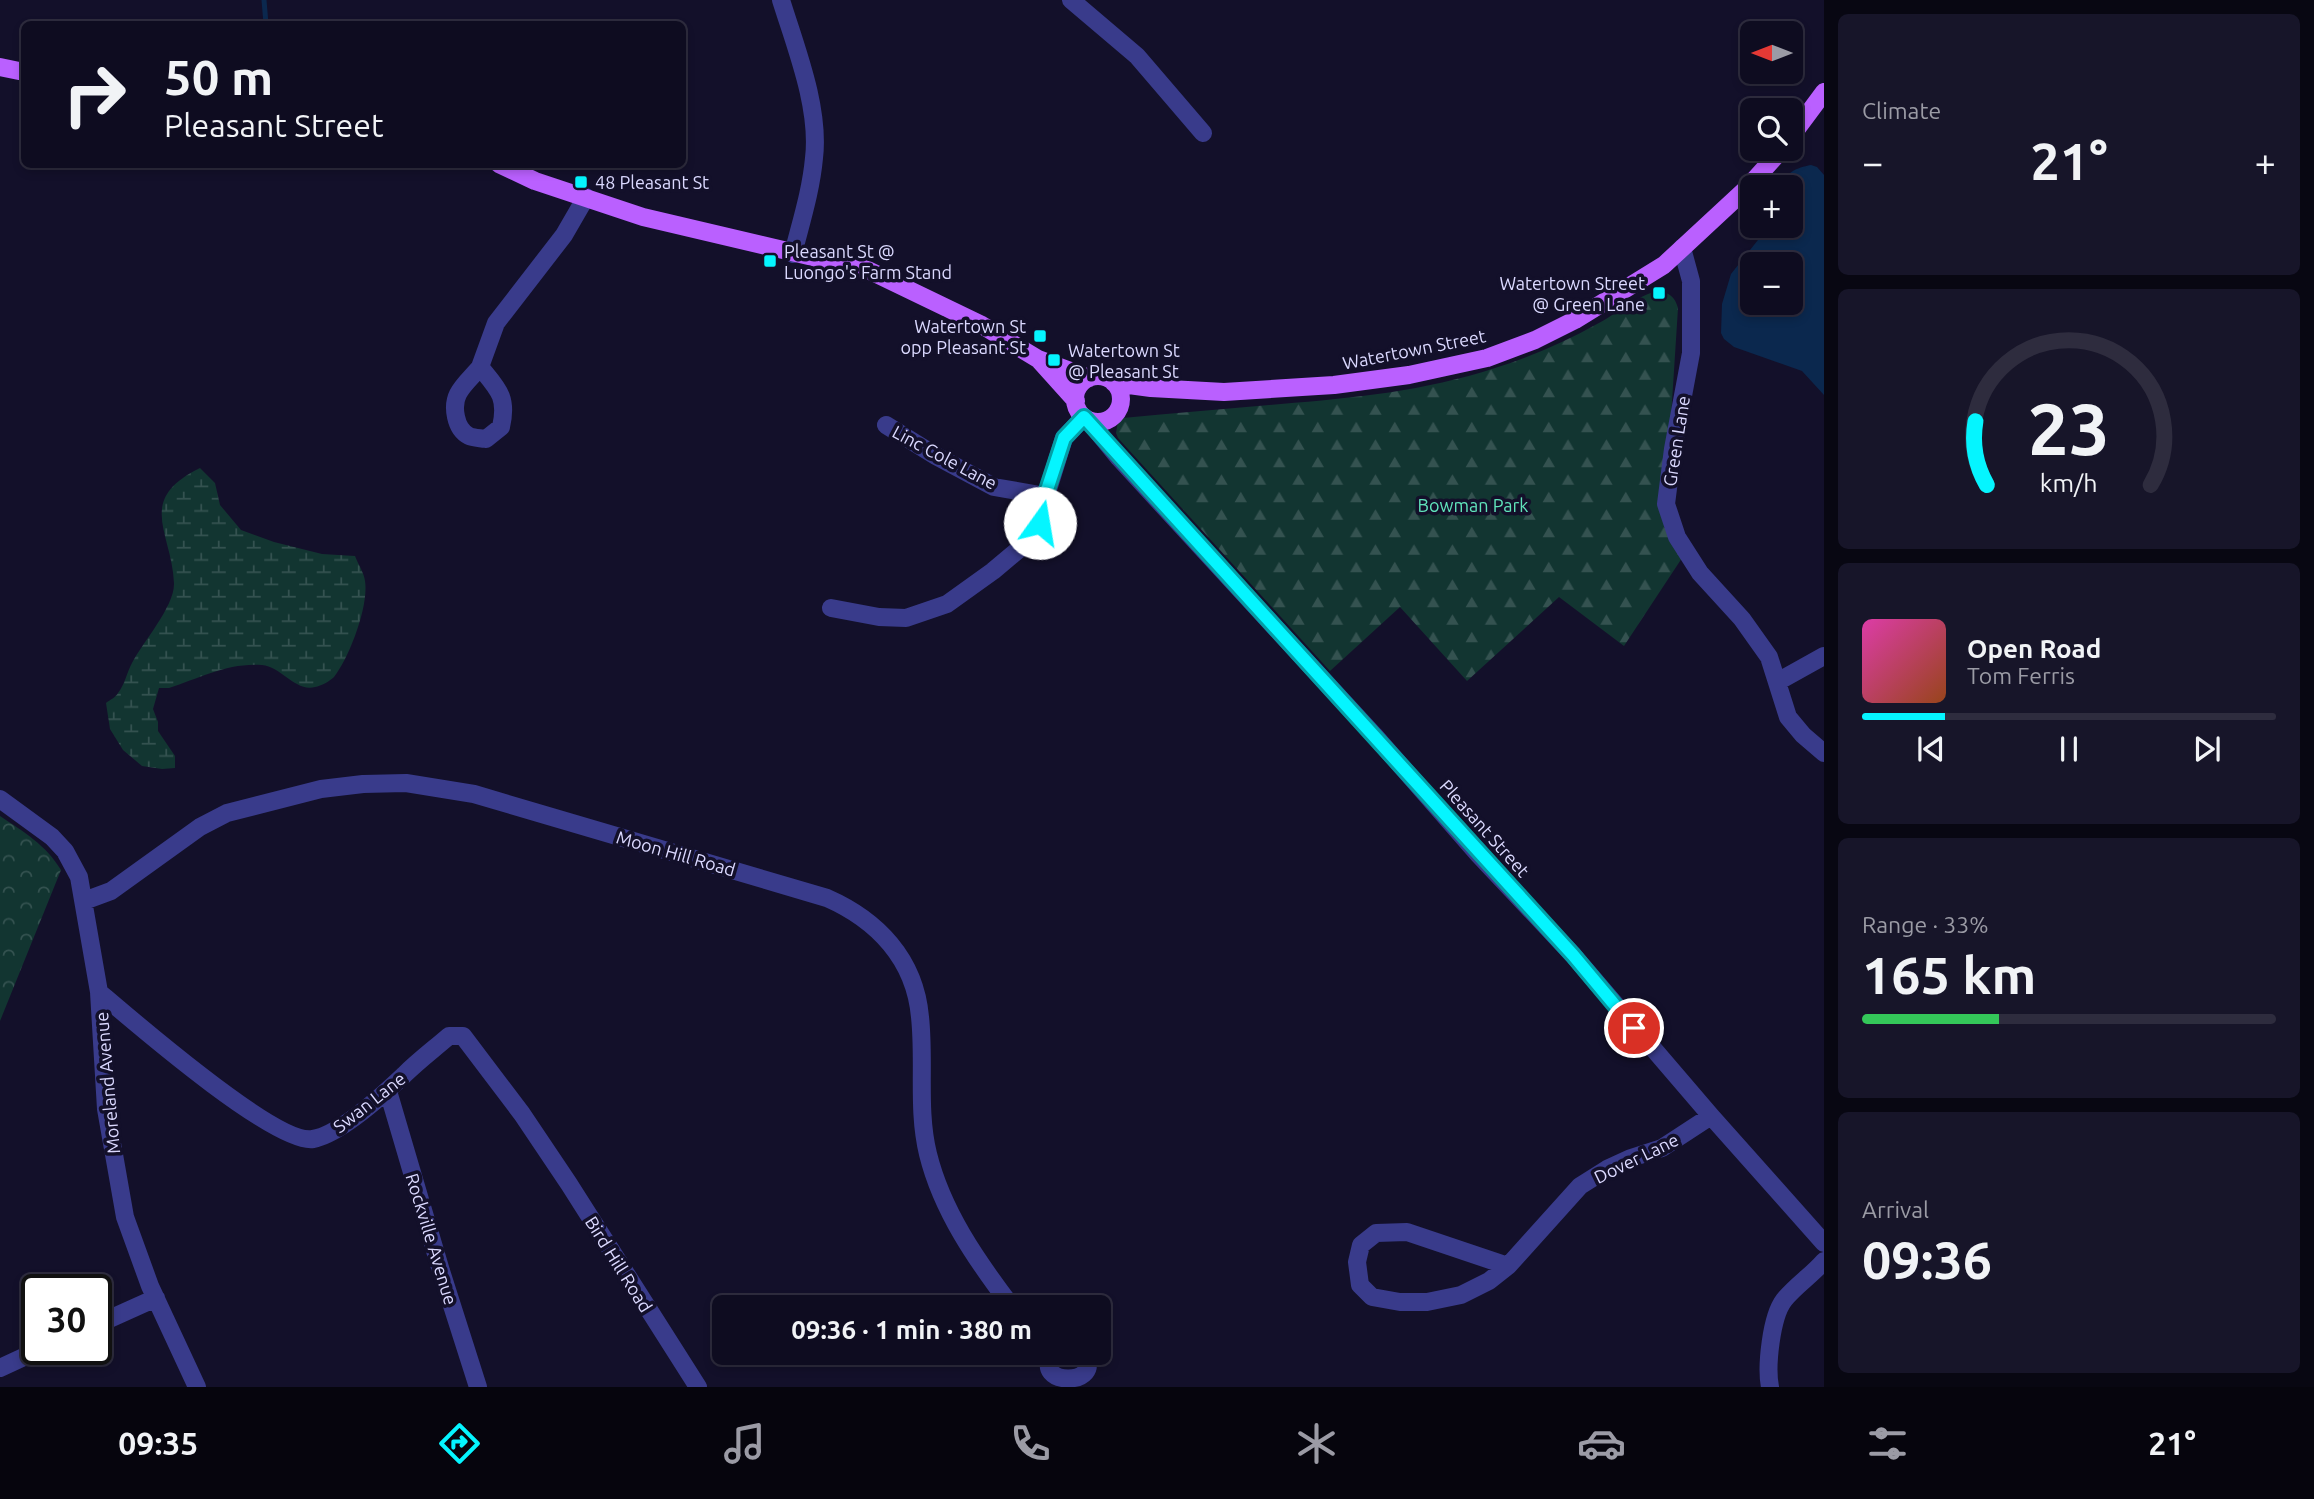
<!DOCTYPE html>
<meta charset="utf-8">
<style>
:root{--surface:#0e0c20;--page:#171529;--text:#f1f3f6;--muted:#9b9ba5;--line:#2e2c3e;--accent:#05f5ff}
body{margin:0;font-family:Ubuntu,sans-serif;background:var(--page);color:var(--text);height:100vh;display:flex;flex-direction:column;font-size:26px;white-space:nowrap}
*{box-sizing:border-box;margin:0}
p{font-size:23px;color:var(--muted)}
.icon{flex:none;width:38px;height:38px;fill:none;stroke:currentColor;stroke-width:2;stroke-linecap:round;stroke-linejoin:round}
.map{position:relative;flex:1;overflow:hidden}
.sheet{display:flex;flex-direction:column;gap:14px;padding:14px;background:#080712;width:490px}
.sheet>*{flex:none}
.guide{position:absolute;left:21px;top:21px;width:665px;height:147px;border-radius:10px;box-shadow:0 4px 10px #0003,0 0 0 2px var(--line);background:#0e0c20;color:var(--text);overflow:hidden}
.needle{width:46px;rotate:270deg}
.tools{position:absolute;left:1740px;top:21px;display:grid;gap:14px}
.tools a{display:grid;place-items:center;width:63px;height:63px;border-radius:10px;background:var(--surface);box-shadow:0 4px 10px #0003,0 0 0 2px var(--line);font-size:35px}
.speed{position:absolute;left:21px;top:1274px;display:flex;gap:14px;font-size:35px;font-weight:700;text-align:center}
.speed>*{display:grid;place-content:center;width:91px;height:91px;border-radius:50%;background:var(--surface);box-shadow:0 4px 10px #0003,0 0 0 2px var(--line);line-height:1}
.speed .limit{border:4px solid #111;border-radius:10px;background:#fff;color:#111}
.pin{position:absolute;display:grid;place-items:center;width:60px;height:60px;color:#fff;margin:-30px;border:4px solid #fff;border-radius:50%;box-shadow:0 2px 7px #0007}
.me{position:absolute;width:77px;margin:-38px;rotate:13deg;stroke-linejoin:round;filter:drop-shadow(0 0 5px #0008)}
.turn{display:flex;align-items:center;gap:24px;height:147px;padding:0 28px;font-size:32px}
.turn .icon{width:91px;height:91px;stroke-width:2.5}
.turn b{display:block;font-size:49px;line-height:60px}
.big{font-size:52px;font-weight:700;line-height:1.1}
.sheet .tile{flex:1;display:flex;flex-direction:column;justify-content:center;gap:10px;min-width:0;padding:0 24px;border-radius:10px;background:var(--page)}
.sheet .dial{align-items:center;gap:0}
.dial svg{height:182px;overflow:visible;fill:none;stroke:var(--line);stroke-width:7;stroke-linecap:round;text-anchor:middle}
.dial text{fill:var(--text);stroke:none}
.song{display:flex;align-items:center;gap:21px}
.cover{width:84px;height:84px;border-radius:10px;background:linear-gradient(135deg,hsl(320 70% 55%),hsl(20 70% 35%))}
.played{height:7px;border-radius:4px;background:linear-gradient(90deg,var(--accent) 20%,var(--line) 20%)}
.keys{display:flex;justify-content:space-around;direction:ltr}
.heat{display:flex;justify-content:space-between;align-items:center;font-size:38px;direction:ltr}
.charge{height:10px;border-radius:5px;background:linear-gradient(90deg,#34c759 33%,var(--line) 0)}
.trip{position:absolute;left:712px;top:1295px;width:399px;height:70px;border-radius:10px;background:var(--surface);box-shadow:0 4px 10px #0003,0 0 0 2px var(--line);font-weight:700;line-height:70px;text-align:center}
.dock{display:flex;height:112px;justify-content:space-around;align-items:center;background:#06050d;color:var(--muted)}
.dock .icon{width:49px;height:49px}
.dock .active{color:var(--accent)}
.dock b{font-size:32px;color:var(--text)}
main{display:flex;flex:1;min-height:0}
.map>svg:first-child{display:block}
.forest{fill:url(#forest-firs)}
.wetland{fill:url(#wetland-marsh)}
.park{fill:url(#park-crowns)}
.water{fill:#0b284e;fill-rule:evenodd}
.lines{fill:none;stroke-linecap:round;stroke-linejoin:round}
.stream{stroke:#0b284e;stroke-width:5}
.minor{stroke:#393b8b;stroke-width:18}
.major{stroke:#ba60ff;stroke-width:18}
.route-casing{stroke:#039fa6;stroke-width:18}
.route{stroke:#05f5ff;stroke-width:12}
.poi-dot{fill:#05f5ff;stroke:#13102a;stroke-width:2.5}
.labels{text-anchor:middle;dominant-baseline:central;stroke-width:7;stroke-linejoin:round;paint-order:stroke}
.poi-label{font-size:18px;fill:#dbd9ff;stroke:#13102a;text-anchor:start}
.street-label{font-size:18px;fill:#dbd9ff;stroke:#13102a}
.park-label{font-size:18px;fill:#60e4bb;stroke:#13102a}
</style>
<main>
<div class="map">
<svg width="1824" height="1387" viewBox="0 0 1824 1387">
<defs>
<pattern id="forest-firs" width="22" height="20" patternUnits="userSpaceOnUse" patternTransform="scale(1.75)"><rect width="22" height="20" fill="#123531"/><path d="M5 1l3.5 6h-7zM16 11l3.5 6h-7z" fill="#345250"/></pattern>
<pattern id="wetland-marsh" width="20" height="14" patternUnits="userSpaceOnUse" patternTransform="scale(1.75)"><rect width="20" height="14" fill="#123531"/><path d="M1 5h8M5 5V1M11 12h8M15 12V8" fill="none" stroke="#345250"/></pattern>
<pattern id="park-crowns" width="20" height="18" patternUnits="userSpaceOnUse" patternTransform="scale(1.75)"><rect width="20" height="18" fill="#123531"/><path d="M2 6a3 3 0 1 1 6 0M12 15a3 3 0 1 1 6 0" fill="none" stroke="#345250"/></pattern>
</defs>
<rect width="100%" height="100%" fill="#13102a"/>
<path class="forest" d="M1657,291C1669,292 1675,297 1678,308L1664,526L1682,558L1624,646L1559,597L1467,681L1400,607L1330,671L1118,438L1116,433L1118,421L1123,418C1176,413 1229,409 1281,404C1354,398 1425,391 1495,368C1530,357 1565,342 1597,324C1615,315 1639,295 1657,291Z"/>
<path class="wetland" d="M200,468L215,483L220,505L241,530L274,542L322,554L355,556C358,564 364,573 365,581C369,606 349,658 334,677C330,681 321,686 315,687C295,692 282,667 262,665C230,662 199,678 169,688H159L153,709L158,722V731L175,756V768L162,769L142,766L123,750L110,729L106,703C110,700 116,697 118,693C125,684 127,672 132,663C143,642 175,606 174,583C172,532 135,500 200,468Z"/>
<path class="park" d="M0,816C24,832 46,845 61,870L0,1021Z"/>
<path class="water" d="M1811,165L1817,167L1824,175V395L1802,371L1734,347L1724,339L1721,333L1722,304L1731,274L1769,226H1790V187H1781C1786,172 1796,168 1811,165ZM1752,264H1790V303H1752Z"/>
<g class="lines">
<path class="stream" d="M264,0L266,24"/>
<path class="minor" d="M781,0C796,48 820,108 814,158C811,191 801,222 793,254
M1071,0L1137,56L1203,133
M1682,248L1691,281V353L1673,449L1666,504L1677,537L1700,573L1742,619L1769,657L1788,717L1803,735L1824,753
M480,367C473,376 463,384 458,394C452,406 455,429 469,436C473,438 481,438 486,439L501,427C508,397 498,389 480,367L496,323L564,235L586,197
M1088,420L1119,458L1374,735L1478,854L1573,955L1711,1116L1824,1243
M886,425L936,456L994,487L1046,496
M831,608L879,617L906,618L947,604L993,571L1030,540L1040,523L1046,496L1064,438L1084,417
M1777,682L1824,656
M0,799L52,837L65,851L79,877L99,992L106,1109L125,1217L150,1286L197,1387
M84,901L111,891L200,827L227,813L321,789L363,784L406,783L474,794L827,898C877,920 915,959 920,1017C925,1063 917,1109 928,1154C942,1211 977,1261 1012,1307
M99,992C132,1020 276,1145 313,1139C341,1134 384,1094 404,1075C418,1061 434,1049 449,1036H463L522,1114L569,1184L698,1387
M388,1091L441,1271L478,1387
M1508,1266L1407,1232L1376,1233L1361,1245L1357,1262L1360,1285L1372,1297L1400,1302H1427L1461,1295L1489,1281L1508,1266L1580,1186L1607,1169L1631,1158L1662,1148L1711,1116
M96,1325L156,1298
M1054,1353C1028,1387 1108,1387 1083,1353
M0,1368L41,1349
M1770,1387C1766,1367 1771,1317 1784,1300C1795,1286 1812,1275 1824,1261"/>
<path class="major" d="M0,67L24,72
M1790,138L1824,92
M499,164L535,181L643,217L868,270L980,324L1038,359L1089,378
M1040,361L1076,401
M1075 399a23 23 0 1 1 46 0a23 23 0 1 1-46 0Z
M1114,383L1151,388L1224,392L1334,385L1409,375L1487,358L1535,340L1575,320L1664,265L1747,188L1782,149"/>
</g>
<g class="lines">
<defs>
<path id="route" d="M1040,523L1045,496L1064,438L1084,417L1573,955L1634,1028"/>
</defs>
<use href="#route" class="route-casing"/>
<use href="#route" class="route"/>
</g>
<g class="poi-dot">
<rect x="574" y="175" width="14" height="14" rx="3.5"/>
<rect x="763" y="254" width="14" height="14" rx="3.5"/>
<rect x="1652" y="286" width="14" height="14" rx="3.5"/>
<rect x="1033" y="329" width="14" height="14" rx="3.5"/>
<rect x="1047" y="353" width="14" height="14" rx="3.5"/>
</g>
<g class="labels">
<g class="poi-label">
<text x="595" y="182">48 Pleasant St</text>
<text x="784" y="251">Pleasant St @<tspan x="784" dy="21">Luongo's Farm Stand</tspan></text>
<text x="1645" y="283" text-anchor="end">Watertown Street<tspan x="1645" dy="21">@ Green Lane</tspan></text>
<text x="1026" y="326" text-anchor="end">Watertown St<tspan x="1026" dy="21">opp Pleasant St</tspan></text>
<text x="1068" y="350">Watertown St<tspan x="1068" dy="21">@ Pleasant St</tspan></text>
</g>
<g class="street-label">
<text transform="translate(1414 349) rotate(-11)">Watertown Street</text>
<text transform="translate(1676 441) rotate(-81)">Green Lane</text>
<text transform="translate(945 457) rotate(28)">Linc Cole Lane</text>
<text transform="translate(1485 828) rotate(48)">Pleasant Street</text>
<text transform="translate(676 853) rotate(16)">Moon Hill Road</text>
<text transform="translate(107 1083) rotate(-95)">Moreland Avenue</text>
<text transform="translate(369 1102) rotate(-38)">Swan Lane</text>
<text transform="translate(1636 1158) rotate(-26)">Dover Lane</text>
<text transform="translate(432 1239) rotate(73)">Rockville Avenue</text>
<text transform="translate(619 1264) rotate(58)">Bird Hill Road</text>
</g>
<g class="park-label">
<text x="1473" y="505">Bowman Park</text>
</g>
</g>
</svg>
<div class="tools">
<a><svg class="needle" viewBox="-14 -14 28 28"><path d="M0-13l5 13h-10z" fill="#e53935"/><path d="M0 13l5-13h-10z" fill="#9b9ba5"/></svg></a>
<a><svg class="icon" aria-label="search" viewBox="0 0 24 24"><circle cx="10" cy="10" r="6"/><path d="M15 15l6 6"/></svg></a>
<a>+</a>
<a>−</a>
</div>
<div class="speed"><div class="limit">30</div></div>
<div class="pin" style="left:1634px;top:1028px;background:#d93025"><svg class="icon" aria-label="arrive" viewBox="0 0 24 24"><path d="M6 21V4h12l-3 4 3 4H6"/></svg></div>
<svg class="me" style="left:1040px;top:523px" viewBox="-20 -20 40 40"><circle r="19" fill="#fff"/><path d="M0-13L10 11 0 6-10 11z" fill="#05f5ff"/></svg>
<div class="trip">09:36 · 1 min · 380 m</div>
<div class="guide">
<div class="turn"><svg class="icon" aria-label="right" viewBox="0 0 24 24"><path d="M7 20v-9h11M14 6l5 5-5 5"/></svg><div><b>50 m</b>Pleasant Street</div></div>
</div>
</div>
<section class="sheet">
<div class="tile"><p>Climate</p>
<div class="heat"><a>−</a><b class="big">21°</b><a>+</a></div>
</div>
<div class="tile dial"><svg viewBox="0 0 100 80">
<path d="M14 69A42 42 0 1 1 86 69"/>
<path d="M14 69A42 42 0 0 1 9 41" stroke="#05f5ff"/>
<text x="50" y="56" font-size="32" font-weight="700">23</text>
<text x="50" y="72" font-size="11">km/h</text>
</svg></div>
<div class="tile">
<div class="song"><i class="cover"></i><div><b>Open Road</b><p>Tom Ferris</p></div></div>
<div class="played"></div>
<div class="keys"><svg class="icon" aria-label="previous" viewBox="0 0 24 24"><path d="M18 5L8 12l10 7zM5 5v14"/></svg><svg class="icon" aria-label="pause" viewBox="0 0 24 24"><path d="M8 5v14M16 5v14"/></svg><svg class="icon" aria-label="next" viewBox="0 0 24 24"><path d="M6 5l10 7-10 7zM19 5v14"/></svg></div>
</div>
<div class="tile"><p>Range · 33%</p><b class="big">165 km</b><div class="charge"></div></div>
<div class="tile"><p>Arrival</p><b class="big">09:36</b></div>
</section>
</main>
<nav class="dock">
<b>09:35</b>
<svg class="icon active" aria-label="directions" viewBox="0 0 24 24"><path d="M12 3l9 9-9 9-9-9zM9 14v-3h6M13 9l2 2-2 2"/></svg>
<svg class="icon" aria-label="music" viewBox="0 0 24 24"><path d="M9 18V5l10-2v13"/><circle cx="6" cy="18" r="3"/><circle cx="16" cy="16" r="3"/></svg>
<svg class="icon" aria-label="phone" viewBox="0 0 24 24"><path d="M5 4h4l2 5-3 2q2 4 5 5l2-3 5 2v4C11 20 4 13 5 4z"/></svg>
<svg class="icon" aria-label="climate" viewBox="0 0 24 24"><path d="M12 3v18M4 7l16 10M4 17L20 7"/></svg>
<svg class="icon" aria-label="car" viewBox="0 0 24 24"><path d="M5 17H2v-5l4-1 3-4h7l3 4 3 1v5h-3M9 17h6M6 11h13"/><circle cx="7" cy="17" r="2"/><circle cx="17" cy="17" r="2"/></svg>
<svg class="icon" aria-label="filters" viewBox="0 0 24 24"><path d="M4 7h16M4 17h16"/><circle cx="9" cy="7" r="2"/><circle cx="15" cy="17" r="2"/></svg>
<b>21°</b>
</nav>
